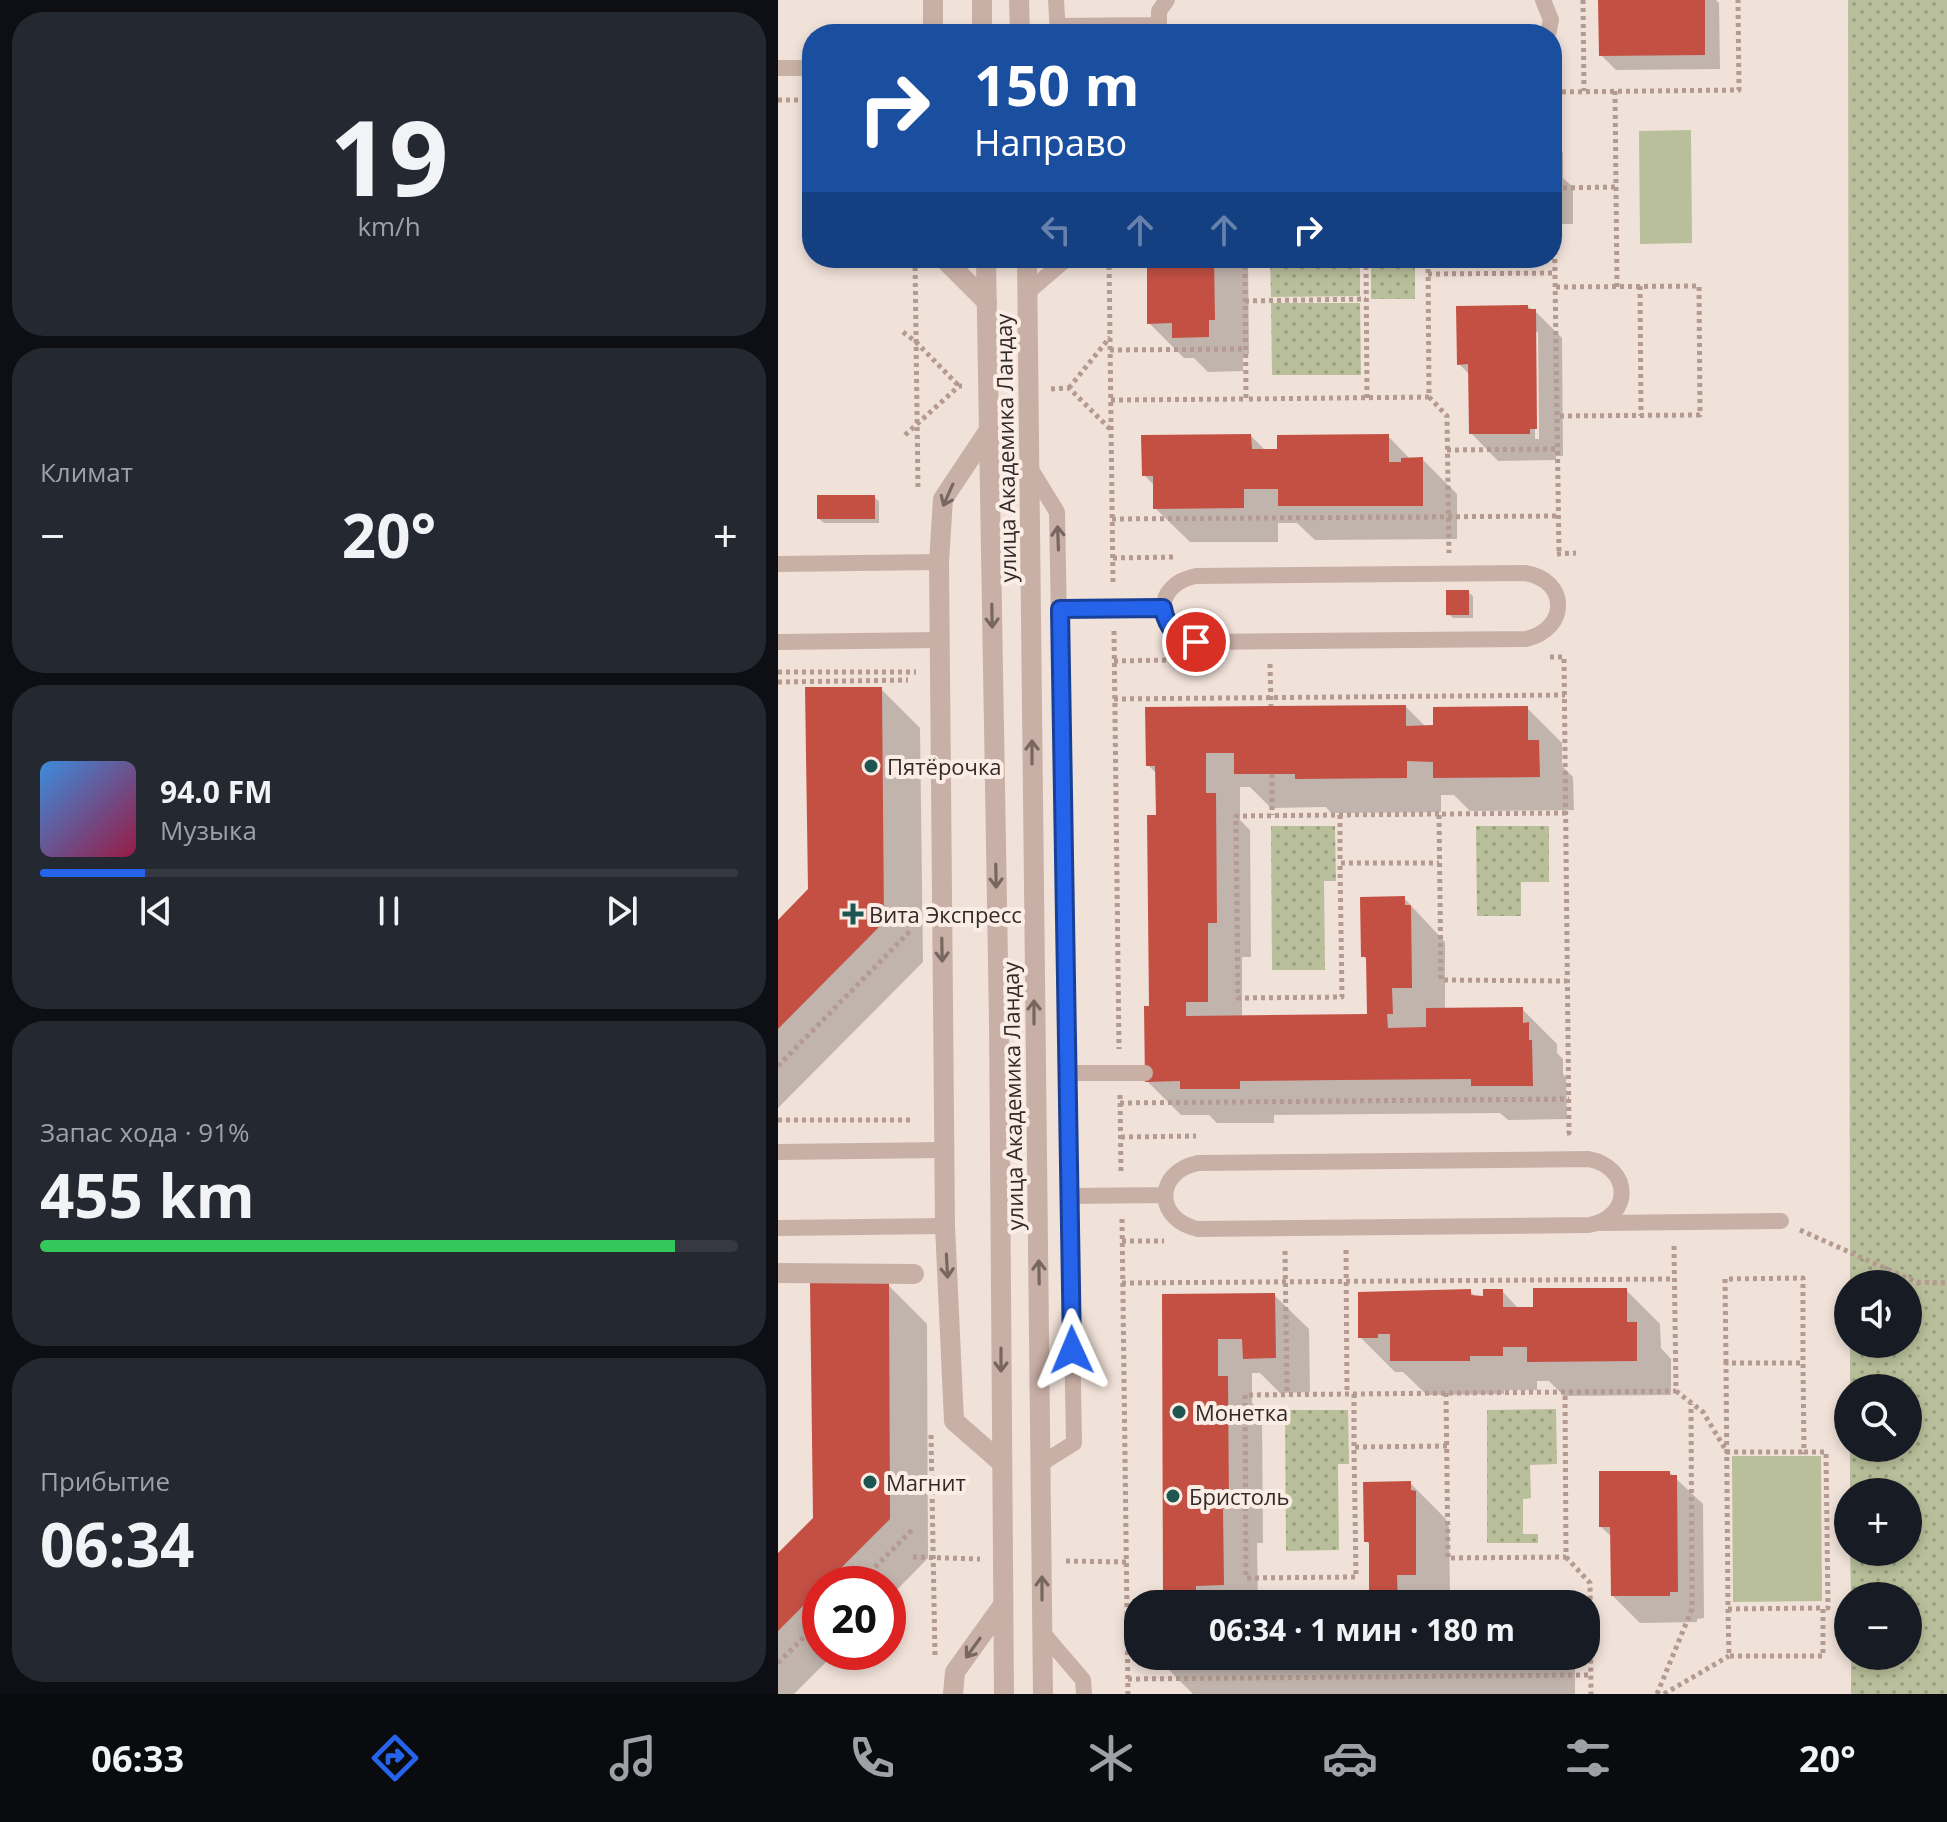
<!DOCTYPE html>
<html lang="ru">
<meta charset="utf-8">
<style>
:root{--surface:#171b24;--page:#242831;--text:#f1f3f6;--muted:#9ea1a6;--line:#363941;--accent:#2563eb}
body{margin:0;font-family:"Open Sans",sans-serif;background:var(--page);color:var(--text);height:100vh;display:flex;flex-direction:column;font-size:30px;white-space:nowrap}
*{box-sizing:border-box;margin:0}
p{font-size:26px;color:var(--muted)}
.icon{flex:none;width:44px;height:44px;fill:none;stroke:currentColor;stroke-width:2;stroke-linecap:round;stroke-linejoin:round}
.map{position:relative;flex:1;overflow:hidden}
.side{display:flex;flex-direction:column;gap:12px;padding:12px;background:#0d0f14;width:778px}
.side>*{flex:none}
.banner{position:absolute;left:24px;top:24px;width:760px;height:244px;border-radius:32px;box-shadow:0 4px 12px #0003;background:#1a4fa0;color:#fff;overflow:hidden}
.buttons{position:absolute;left:1056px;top:1270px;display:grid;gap:16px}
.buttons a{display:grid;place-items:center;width:88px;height:88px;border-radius:50%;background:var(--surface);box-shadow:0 4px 12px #0003;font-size:40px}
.speed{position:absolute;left:24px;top:1566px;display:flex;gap:16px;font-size:40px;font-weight:700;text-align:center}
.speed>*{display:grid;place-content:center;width:104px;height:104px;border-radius:50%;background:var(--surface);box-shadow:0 4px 12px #0003;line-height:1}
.speed .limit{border:12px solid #d22;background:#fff;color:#111}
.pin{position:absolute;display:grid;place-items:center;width:68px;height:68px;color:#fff;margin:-34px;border:4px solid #fff;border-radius:50%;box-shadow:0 2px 8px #0007}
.me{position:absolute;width:88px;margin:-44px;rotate:359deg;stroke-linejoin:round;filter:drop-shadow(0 0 6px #0008)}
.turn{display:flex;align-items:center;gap:28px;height:168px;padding:0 40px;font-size:36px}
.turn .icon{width:104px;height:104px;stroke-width:2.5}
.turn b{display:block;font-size:56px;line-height:68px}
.lanes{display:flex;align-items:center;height:76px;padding:0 40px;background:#0003;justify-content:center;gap:40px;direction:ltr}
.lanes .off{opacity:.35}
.big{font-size:60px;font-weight:700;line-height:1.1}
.side .widget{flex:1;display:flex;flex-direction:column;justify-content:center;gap:12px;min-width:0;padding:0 28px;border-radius:32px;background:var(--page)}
.side .dial{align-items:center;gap:0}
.dial b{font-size:104px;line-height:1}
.song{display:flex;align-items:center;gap:24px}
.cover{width:96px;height:96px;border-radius:12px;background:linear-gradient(135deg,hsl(210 70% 55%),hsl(340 70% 35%))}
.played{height:8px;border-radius:4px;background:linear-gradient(90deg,var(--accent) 15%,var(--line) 15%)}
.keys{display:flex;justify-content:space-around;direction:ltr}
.heat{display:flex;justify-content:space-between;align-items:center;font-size:44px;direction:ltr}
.charge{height:12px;border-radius:6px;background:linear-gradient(90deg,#34c759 91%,var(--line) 0)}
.trip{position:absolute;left:346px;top:1590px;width:476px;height:80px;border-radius:32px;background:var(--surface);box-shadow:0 4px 12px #0003;font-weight:700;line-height:80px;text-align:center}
.tabs{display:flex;height:128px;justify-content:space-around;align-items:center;background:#090b0e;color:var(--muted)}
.tabs .icon{width:56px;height:56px}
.tabs .current{color:var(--accent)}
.tabs b{font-size:36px;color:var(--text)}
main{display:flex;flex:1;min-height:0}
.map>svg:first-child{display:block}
.green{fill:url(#green-dots)}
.pitch{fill:#b9bf9a}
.shadow{fill:#0003;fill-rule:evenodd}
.building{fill:#c45044}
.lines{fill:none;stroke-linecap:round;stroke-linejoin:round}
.path{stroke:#b49a90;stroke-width:5;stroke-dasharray:4 4;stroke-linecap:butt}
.service{stroke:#c9b0a6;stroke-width:16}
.pedestrian{stroke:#c9b0a6;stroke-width:20}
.minor{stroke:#c9b0a6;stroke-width:20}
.tertiary{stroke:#c9b0a6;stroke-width:20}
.oneway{stroke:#786660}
.route-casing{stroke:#184099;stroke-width:20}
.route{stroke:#2563eb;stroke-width:14}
.poi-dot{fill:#1d5550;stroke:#f9ede6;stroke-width:3}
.labels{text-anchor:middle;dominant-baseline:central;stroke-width:8;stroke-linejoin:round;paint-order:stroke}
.street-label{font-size:22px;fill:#352927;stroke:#f9ede6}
.poi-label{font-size:22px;fill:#352927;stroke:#f9ede6;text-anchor:start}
</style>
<main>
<section class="side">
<div class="widget dial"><b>19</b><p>km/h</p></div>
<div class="widget"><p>Климат</p>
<div class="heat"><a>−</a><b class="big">20°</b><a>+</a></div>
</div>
<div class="widget">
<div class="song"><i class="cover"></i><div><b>94.0 FM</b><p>Музыка</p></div></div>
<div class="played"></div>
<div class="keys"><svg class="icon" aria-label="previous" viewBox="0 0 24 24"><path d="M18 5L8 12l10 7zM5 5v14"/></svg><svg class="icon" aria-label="pause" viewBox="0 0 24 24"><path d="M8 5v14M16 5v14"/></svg><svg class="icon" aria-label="next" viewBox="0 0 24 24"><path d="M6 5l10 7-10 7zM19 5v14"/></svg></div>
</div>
<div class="widget"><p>Запас хода · 91%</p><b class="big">455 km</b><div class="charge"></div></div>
<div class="widget"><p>Прибытие</p><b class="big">06:34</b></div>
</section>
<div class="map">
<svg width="1169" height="1694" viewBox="0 0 1169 1694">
<defs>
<pattern id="green-dots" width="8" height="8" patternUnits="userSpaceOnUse" patternTransform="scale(2)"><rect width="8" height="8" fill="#b9bf9a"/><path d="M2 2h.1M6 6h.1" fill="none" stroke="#979b7e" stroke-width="1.8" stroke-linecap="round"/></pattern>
</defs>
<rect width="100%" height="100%" fill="#f1e2d9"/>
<path class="green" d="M1070,0H1169V1694H1073V1656H1130V1596H1073L1072,1552H1130V1492H1072V1448H1130V1388H1072V1344H1130V1284H1072Z
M492,258H582V296L493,297Z
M593,258H637V299H593Z
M493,303H582L583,375H494Z
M493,826H557L558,881H546L547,970H494Z
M698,826H771V882H743V916H699Z
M778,1409L779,1464L752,1465L753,1498L745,1499V1534H760V1543H709V1410Z
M507,1410H570L571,1464H560L561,1550L508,1551Z"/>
<path class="pitch" d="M913,130L914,243L862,244L861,131Z
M954,1456H1043L1044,1601L955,1602Z"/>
<path class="shadow" d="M822,0H938L941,3L942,69L838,70L823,55Z
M774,142L785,153V178L795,187V224H774Z
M371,258H470L471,354H465V371L430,372L416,358H406L371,323Z
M750,307L757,311L784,338L785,456H778V460L720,461L693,433L692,375L681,364ZM756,332H760L761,439H757Z
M473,436L488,451L610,436L633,460L644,459L679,494V539L537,540L519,523H500V542H412L377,508V486L366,475Z
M96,497L101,501V523H46L41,519Z
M690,592L695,596V618H675L670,614Z
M103,689L142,728L145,962L0,1108V922L32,890Z
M628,707L648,727L749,708L784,743V766L795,777L796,810L692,811L676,795H663V812L553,813L548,807L493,808L472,787H462V820L472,830L473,957H464V1017L591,1016L590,961L585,956L626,898L667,942V1010L744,1009L779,1044V1053L785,1059V1074L788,1077L789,1119L730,1120L722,1113L597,1114L496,1115V1123H439L431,1115H403L369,1081L380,817L379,774L370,765Z
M110,1285L149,1324L150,1558L110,1599V1584H42V1652H58L16,1694H0V1555L37,1519Z
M848,1290L882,1324L883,1348L893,1359V1395L786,1396L771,1381H759V1390H726V1394L649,1395L625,1372H617L582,1337L692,1291L698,1298H707L724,1291L741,1309H757Z
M496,1295L531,1329L532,1392L502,1393L482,1373H474V1403L484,1413L485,1543H479L480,1602L565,1601L568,1604H387L386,1296Z
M892,1473L925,1504L926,1618L919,1619V1622L862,1623L835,1596L834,1537L823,1527Z
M632,1483L667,1518L671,1527L672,1595H749L758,1604H593V1546L588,1541Z
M387,1656H792L797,1661V1694H415L387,1666Z"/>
<path class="building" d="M820,0H927V55L821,56Z
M369,258H436L437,320H431V337L394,338V323L369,324Z
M750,305V309H758L759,429H752V434H691L690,364L679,365L678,306Z
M473,434L474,449H499V435L611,434V462H623V458L645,457V506H500V489H466V508L375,509V476H364L363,435Z
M39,495H97V519H39Z
M668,590H691V615H668Z
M27,687H104L106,922L0,1029V920L30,889Z
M628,705V726L655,725V707L750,706V740H761L762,777L655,778V762L629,761V778L517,779V774H456V753H428V793H438L439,923H430V1002H408V1016L589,1014L588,957H583L582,897L627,896V905H633L634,988H614L615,1014H609L610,1028L648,1027V1008L745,1007V1023L751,1022V1040H754L755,1086H693V1079L561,1080L462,1081V1089H402V1081L367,1082L366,1006H371L369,815H378L377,766H368L367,707Z
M32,1283H111L112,1519L47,1584H42V1589L0,1631V1553L35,1518Z
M755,1288H849V1322H859V1361L749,1362V1347H725V1356H692V1361H612V1334H600V1338H580V1292L693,1289V1295L705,1296V1289H725V1307H755Z
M497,1293L498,1358L465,1359L464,1339H440V1376H450L451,1509H445L446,1585L418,1586V1604H385L384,1294Z
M821,1471H892V1475H899L900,1592H892V1596H833L832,1527H821Z
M633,1481V1490L638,1491V1575H619L620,1604H591V1542H586L585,1482Z
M651,1593H750V1604H651Z
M566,1599V1604H478V1600Z
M385,1656H763L764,1666L698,1667V1664H650V1659H626V1664L607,1665L606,1660H582V1665L385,1667Z"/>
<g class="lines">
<path class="path" d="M805,0L806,91
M774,67L781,554
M837,91L839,287
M776,92L961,90L960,0
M0,100H34
M777,188L838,187
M331,258L335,585
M467,258L468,399L651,397L650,258
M588,258L589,398
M137,259L140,489
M650,274L778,273
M862,286L863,416
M778,287L921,286L922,415L780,416
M467,301L588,299
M125,332L138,342L181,386
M332,350L468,349
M291,388L332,337
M273,389L291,388L333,430
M651,397L669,416L671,553
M333,400L468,399
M127,435L181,386H187
M669,450L780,449
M334,519L781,516
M779,554L798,553
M335,558L397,557
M336,631L341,1049
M772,657H786L791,1133H788
M336,661L394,660
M492,664L493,706
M0,672H138
M0,682L130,680
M336,699L787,695
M494,774V815
M788,813L661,814L663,980L789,981
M661,814L458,816L460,998L564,997L562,863H661
M562,815V863
M0,1066L132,931
M342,1095L343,1173
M342,1103L791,1099
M0,1120H135
M343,1137L418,1136
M344,1219L350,1694
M1022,1230L1138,1282L1169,1283
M344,1241H386
M568,1250L569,1393
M507,1251L509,1394
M344,1283L896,1279
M948,1363L947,1279L1025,1278V1363
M898,1391L925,1412L949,1452H1026
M668,1393L670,1558L788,1557L787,1392
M576,1394V1447
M153,1435L157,1657
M669,1446L576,1447L578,1577L468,1578L467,1395L898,1391L896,1246
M135,1557L202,1559
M788,1557L812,1583L813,1694
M288,1561L348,1562
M80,1584L136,1528
M950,1609L951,1656H1045V1608L950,1609L948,1363H1025L1026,1452H1048L1050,1608H1045
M0,1663L42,1621
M350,1679L813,1675
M879,1694L914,1609L913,1404
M886,1694L951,1656"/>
<path class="service" d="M278,0L280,34
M765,0L773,20L770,34
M280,26L379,25
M381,32V11L389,0
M0,68H34
M250,292L285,262V258
M252,468L279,512L296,1443L261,1465
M0,564L161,562
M747,573C791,580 791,629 748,639L418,642C375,633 374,584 418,576Z
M282,609L385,608
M0,642L161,640
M289,1073H367
M0,1152L166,1150
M811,1159C854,1168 855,1217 811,1225L420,1229C377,1220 376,1172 420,1163Z
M292,1196L387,1195
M824,1223L1003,1221
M0,1228L167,1226
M264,1632L305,1680L306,1694"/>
<path class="pedestrian" d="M0,1273L136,1274"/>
<path class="minor" d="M155,0V34
M165,258L209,302
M211,430L165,499L161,562L167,1226L176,1421L224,1463
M175,1694L177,1672L225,1605"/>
<path class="tertiary" d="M204,0V34
M241,0L242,34
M208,258L221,1021L226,1694
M249,258L265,1694"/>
</g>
<defs><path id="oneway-shaft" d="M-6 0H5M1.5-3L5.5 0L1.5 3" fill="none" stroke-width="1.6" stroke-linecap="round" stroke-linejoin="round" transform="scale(2)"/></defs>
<g class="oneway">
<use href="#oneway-shaft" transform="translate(170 495) rotate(114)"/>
<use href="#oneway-shaft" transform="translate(280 538) rotate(-92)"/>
<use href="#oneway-shaft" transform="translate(214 616) rotate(89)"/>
<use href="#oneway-shaft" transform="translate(254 752) rotate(-90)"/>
<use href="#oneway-shaft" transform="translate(218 876) rotate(89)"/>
<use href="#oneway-shaft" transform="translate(164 950) rotate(89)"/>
<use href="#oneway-shaft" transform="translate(256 1012) rotate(-90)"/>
<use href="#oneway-shaft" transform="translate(169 1266) rotate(87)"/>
<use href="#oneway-shaft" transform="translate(261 1272) rotate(-91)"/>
<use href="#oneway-shaft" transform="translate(223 1360) rotate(90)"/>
<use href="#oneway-shaft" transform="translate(264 1588) rotate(-90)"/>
<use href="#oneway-shaft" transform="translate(195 1648) rotate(126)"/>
</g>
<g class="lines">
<defs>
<path id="route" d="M294,1350L282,609L385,608C389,628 398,638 418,642"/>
</defs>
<use href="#route" class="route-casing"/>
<use href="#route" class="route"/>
</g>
<g class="poi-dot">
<circle cx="93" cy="766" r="8"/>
<path d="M71 902h8v8h8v8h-8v8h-8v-8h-8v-8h8z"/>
<circle cx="401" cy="1412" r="8"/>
<circle cx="92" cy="1482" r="8"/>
<circle cx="395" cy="1496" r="8"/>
</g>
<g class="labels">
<g class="street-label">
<text transform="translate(227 448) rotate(-91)">улица Академика Ландау</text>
<text transform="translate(234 1096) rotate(-91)">улица Академика Ландау</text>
</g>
<g class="poi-label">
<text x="109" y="766">Пятёрочка</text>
<text x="91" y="914">Вита Экспресс</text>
<text x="417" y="1412">Монетка</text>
<text x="108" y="1482">Магнит</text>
<text x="411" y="1496">Бристоль</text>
</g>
</g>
</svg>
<div class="buttons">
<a><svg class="icon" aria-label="sound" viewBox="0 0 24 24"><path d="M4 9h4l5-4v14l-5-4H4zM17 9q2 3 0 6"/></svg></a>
<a><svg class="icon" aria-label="search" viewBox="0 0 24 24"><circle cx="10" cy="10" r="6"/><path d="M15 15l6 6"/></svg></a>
<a>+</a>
<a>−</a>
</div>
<div class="speed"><div class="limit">20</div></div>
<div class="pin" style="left:418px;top:642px;background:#d93025"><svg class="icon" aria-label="arrive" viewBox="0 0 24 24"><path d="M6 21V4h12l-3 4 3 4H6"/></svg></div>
<svg class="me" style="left:294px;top:1350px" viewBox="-20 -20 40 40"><path d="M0-17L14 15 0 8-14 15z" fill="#2563eb" stroke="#fff" stroke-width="4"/></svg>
<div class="trip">06:34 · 1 мин · 180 m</div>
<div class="banner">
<div class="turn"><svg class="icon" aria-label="right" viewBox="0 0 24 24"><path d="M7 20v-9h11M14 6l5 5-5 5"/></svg><div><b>150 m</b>Направо</div></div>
<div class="lanes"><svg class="icon off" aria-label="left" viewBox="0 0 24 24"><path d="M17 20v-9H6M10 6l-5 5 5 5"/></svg><svg class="icon off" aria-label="ahead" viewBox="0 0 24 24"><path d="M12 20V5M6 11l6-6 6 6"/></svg><svg class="icon off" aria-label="ahead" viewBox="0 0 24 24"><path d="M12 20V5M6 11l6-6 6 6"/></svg><svg class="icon" aria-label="right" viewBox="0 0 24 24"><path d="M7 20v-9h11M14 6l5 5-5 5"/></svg></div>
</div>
</div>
</main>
<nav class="tabs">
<b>06:33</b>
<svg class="icon current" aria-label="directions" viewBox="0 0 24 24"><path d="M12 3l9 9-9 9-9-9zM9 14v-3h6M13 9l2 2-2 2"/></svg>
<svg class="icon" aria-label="music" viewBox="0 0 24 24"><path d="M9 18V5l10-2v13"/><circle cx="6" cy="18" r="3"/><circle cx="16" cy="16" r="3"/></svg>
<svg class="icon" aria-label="phone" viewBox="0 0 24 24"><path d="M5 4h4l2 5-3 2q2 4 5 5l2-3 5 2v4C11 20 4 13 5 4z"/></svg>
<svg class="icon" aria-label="climate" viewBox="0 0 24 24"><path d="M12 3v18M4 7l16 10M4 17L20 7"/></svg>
<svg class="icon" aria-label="car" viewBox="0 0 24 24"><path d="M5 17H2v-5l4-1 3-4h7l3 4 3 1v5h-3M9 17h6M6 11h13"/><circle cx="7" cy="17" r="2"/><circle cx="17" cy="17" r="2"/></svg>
<svg class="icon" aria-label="filters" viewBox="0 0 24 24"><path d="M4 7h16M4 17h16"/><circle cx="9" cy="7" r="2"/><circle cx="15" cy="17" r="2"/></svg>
<b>20°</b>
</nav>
